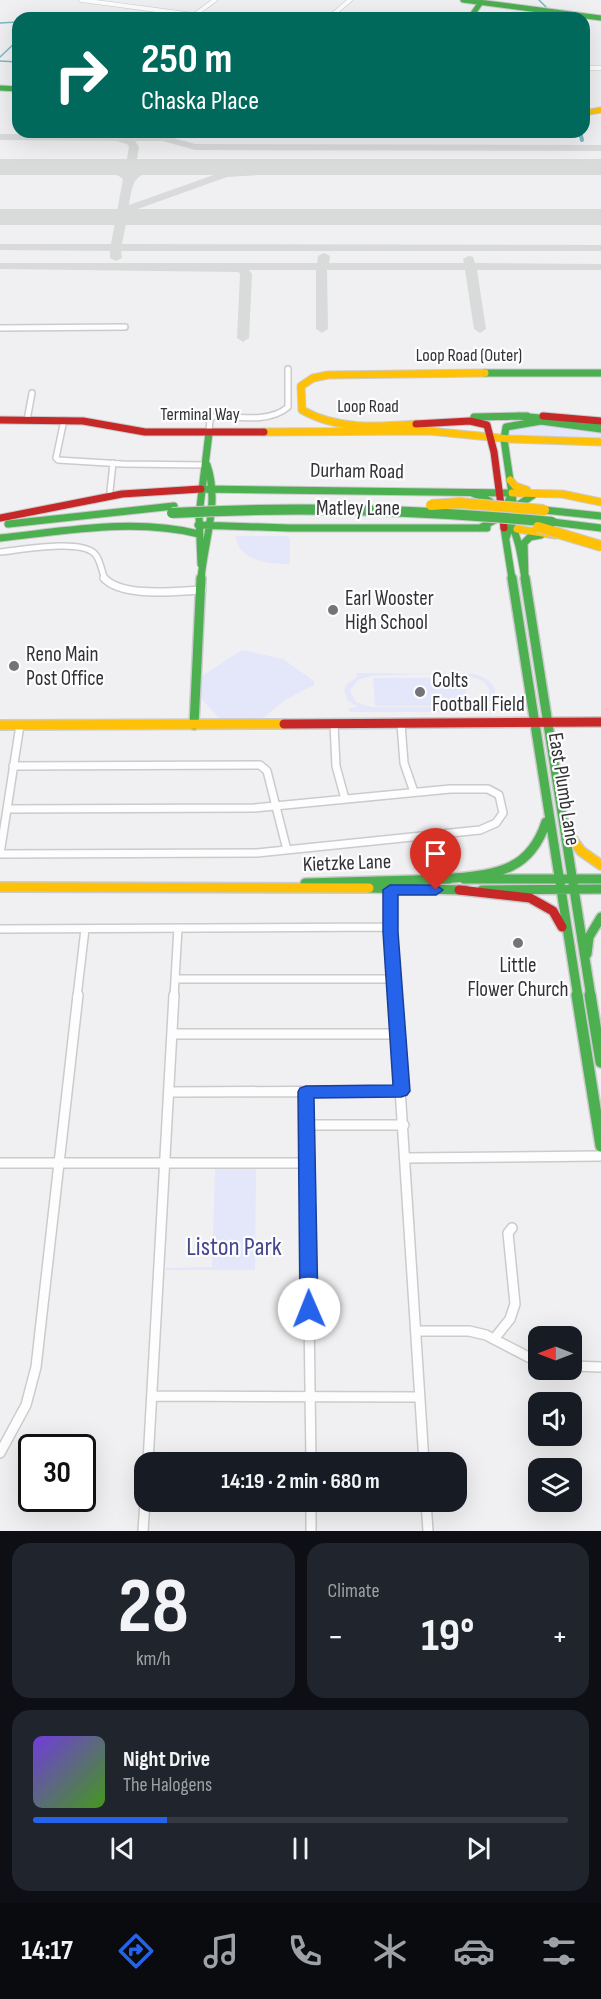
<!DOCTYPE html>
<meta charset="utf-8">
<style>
:root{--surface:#171b24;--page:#20242c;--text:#f1f3f6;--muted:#9ea1a6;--line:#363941;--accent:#2563eb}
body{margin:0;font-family:"Sofia Sans Condensed",sans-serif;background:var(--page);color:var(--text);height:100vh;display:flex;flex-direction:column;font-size:22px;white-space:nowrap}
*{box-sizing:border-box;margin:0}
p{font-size:20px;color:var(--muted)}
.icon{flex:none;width:33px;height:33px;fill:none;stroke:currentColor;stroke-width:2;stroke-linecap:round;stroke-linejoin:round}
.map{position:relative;height:1531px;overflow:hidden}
.sheet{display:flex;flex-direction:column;gap:12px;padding:12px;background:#0d0f14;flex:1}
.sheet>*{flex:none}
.banner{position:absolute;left:12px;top:12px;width:578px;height:126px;border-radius:18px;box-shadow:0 6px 24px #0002;background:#00695c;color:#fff;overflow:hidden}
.needle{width:39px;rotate:270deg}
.controls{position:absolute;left:528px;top:1326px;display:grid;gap:12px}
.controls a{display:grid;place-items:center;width:54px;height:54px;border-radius:12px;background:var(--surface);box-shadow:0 6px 24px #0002;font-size:30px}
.speed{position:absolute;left:18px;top:1434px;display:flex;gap:12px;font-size:30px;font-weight:700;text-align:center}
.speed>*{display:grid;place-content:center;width:78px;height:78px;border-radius:50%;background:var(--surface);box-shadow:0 6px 24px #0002;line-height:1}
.speed .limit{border:3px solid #111;border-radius:9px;background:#fff;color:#111}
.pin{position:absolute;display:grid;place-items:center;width:51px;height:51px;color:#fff;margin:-62px -26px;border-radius:50% 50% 50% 0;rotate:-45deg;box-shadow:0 0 6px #0007}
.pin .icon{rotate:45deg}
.me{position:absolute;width:66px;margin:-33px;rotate:359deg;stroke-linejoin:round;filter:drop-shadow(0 0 4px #0008)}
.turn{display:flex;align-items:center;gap:21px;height:126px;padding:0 30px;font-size:27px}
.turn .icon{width:78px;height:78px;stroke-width:2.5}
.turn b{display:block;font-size:42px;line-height:51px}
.big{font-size:45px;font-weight:700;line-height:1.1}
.sheet .card{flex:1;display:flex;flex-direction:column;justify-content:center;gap:9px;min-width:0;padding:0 21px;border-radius:18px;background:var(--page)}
.sheet .dial{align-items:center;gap:0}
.dial b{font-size:78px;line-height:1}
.song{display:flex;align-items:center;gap:18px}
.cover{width:72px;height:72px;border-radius:9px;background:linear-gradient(135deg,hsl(260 70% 55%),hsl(100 70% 35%))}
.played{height:6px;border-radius:3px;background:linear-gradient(90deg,var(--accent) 25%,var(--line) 25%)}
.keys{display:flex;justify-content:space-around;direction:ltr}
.heat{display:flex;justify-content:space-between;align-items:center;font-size:33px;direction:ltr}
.sheet .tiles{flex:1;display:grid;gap:12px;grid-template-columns:1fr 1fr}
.card:last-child{grid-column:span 2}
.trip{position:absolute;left:134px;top:1452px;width:333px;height:60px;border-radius:18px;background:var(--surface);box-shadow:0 6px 24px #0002;font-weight:700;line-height:60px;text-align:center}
.dock{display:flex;height:96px;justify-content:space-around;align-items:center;background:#090b0e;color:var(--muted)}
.dock .icon{width:42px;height:42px}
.dock .current{color:var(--accent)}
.dock b{font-size:27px;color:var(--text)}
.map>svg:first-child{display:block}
.green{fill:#e4e6f9;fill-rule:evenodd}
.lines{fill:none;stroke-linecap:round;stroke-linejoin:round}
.stream{stroke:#7eb7c6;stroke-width:1.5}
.canal{stroke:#7eb7c6;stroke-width:4}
.taxiway{fill:#d9dada;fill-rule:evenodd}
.runway{fill:#d9dada;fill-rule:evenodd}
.street-far3-casing{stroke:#cbcbcd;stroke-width:5}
.street-far2-casing{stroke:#cbcbcd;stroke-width:8}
.street-far1-casing{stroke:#cbcbcd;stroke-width:10}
.street-casing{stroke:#cbcbcd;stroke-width:12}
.fast-far3-casing{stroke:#cbcbcd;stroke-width:7}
.fast-far2-casing{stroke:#cbcbcd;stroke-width:9}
.fast-far1-casing{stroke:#cbcbcd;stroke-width:12}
.fast-casing{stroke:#cbcbcd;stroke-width:14}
.slow-far2-casing{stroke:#cbcbcd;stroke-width:7}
.slow-far1-casing{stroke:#cbcbcd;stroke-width:9}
.slow-casing{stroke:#cbcbcd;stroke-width:12}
.jam-far1-casing{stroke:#cbcbcd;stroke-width:9}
.jam-casing{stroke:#cbcbcd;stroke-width:12}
.street-far3{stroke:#fdfdfd;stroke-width:4}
.street-far2{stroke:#fdfdfd;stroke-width:5}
.street-far1{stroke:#fdfdfd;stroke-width:7}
.street{stroke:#fdfdfd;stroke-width:9}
.fast-far3{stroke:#4caf50;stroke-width:5}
.fast-far2{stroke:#4caf50;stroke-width:7}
.fast-far1{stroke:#4caf50;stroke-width:9}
.fast{stroke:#4caf50;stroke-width:11}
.slow-far2{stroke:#ffc107;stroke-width:5}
.slow-far1{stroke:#ffc107;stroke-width:7}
.slow{stroke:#ffc107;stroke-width:9}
.jam-far1{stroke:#c62828;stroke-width:7}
.jam{stroke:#c62828;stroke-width:9}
.fast-bridge-casing{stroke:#cbcbcd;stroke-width:12;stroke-linecap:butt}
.slow-bridge-casing{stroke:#cbcbcd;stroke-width:12;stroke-linecap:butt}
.fast-bridge{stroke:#4caf50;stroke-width:10}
.slow-bridge{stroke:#ffc107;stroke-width:10}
.route{fill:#2563eb;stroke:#184099;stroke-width:1.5}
.poi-dot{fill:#747476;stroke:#fdfdff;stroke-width:2}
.labels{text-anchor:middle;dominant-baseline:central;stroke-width:4.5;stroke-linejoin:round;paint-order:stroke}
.far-street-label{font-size:18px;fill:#313233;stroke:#fdfdff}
.street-label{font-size:21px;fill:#313233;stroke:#fdfdff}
.poi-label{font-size:21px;fill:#313233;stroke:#fdfdff;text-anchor:start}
.near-park-label{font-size:26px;fill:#46478e;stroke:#fdfdff}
</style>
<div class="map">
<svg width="601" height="1531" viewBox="0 0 601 1531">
<rect width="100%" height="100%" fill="#f0f0f2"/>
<path class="green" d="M534,424L601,431V440L511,436L508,434L507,429L510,427Z
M236,536H287L290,540V564C270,564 237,561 236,536Z
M242,650L283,659L314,681V685L285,700L258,722L221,721L201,698L202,676Z
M356,673L475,674L488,680L495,688V698L484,707H491L492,712H349V708L358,707L348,701L344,690L347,684L357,677ZM371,676C391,675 457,672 475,678C483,680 488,685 490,693L485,701L469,707H371L356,702L350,691L358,680Z
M373,678H465L468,706H375Z
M215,1169H256L255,1270H166V1268L212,1267Z"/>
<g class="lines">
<path class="stream" d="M539,0L546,7
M0,23L18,22
M0,57L18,40
M0,61L18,62"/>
<path class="canal" d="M580,132L582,140"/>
<path class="taxiway" d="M0,134L163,135L195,144L601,145V151L195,150L163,141H135L139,147L135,170L163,164L173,167C169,170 166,170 160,171C133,173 133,182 129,205L225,171L337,164L342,167L337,170L227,177L135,210L127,219L122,244L601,245V251H121L122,258L116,261L110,258V251L0,250V244H111L123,179C113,170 99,174 90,167L100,164L125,170L129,147L127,144L116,141L0,140Z
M324,253L330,256L329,263H464L463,259L469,256L473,257L475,263L601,264V270H477L486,329L480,333L474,329L465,270H327L328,329L322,333L316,329V270H249L252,274L249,338L243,342L237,338L240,274L238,272L0,269V263H317L318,256Z"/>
<path class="runway" d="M0,159H601V175H0Z
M0,209H601V225H0Z"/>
<defs>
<path id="street-far3" d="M81,0L194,15
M193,16L215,0
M329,18L350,0
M584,68H601"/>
<path id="street-far2" d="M0,328L125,327
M27,420L32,393
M64,420L56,458L58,460L123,464L207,465
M209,433L210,418L216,416C238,417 270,423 288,407V369
M110,491L113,463
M0,552C21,550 78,539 94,553C101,559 101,571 105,579"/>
<path id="street-far1" d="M104,578C122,598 177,591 202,590
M334,724L336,766L345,799
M401,724L404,763L414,792
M13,766L260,765L267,771L287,850
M450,789H488L499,795L503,813L496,823L480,830L257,853L0,854L7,809L254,808Z
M7,809L20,725
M390,890L394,997
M0,929L390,927
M176,979H394
M77,997L85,929
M174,997L178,928"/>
<path id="street" d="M394,995L424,1462
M173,1034H398
M169,1092L401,1091
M306,1092L311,1462
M307,1125H404
M406,1158L601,1156
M0,1163H307
M416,1331H469L486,1335L538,1362
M494,1339L510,1319L515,1304L508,1233L512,1228
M572,1366L601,1367
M152,1396L420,1397
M0,1453L26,1405L36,1367L78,995
M148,1462L174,995
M311,1502V1531
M426,1502L428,1531
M143,1531L145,1502"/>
<path id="fast-far3" d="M463,0L601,18
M470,18L481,2
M0,88L18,89"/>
<path id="fast-far2" d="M485,373H601
M518,416L601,424
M474,417L527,416
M201,489L512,493L502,516L480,528
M472,493C516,508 518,539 525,579
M513,501L504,439L506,427L541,421L601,429
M544,510L601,516
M552,522L601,528
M8,524L174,506
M198,525L289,528H487
M504,528L512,579
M0,538C66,531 134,518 199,534
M506,538L517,506L533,495
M201,564L199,515L209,433
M201,579C204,541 220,503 207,465
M525,579L524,543L530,537L541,535"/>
<path id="fast-far1" d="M512,578L578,997
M525,578L591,997
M194,725L201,578
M445,879C493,874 529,874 546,822
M464,879H601
M305,883L450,879
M369,888L466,890
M482,890L601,889
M587,954L589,937L601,917"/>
<path id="fast" d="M577,995L601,1146
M590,995L601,1062"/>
<path id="slow-far2" d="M584,113L601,110"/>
<path id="slow-far1" d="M416,424C377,427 337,430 302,410L301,386L313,378L328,375L485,373
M264,432L429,431L510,439L601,442
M510,480L515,486L527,490
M512,493L562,494L601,502
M517,529L555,535"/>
<path id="slow" d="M0,725L284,724
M566,830L581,851L601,865
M0,887L369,888"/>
<path id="jam-far1" d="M543,416L601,421
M0,420L83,421L145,432H264
M416,424L470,421L487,425L494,452L504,528
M0,518L122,494L201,489"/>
<path id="jam" d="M284,724L601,722
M459,890L530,898L553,911L562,927"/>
</defs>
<use href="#street-far3" class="street-far3-casing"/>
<use href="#street-far2" class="street-far2-casing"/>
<use href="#street-far1" class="street-far1-casing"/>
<use href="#street" class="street-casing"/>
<use href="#fast-far3" class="fast-far3-casing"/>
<use href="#fast-far2" class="fast-far2-casing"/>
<use href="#fast-far1" class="fast-far1-casing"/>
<use href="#fast" class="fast-casing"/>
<use href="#slow-far2" class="slow-far2-casing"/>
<use href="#slow-far1" class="slow-far1-casing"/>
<use href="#slow" class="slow-casing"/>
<use href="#jam-far1" class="jam-far1-casing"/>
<use href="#jam" class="jam-casing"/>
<use href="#street-far3" class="street-far3"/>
<use href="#street-far2" class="street-far2"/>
<use href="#street-far1" class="street-far1"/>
<use href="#street" class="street"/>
<use href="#fast-far3" class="fast-far3"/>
<use href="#fast-far2" class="fast-far2"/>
<use href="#fast-far1" class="fast-far1"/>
<use href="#fast" class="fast"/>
<use href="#slow-far2" class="slow-far2"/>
<use href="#slow-far1" class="slow-far1"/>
<use href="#slow" class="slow"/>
<use href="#jam-far1" class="jam-far1"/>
<use href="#jam" class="jam"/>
<defs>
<path id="fast-bridge" d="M172,513C299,506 425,510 552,522"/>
<path id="slow-bridge" d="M431,505L460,503L544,510
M538,527L601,546"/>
</defs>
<use href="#fast-bridge" class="fast-bridge-casing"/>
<use href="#slow-bridge" class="slow-bridge-casing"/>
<use href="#fast-bridge" class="fast-bridge"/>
<use href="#slow-bridge" class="slow-bridge"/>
</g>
<path class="route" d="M390,885H436L443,890L436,895H398V932L410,1091L407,1095L401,1097L314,1098L318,1309L315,1314L309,1317L302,1314L300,1309L298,1092L300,1088L306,1086L393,1085L383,932V890Z"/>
<g class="poi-dot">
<circle cx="333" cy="610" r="6"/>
<circle cx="14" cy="666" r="6"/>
<circle cx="420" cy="692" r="6"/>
<circle cx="518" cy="943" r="6"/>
</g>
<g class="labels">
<g class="far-street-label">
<text x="469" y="355">Loop Road (Outer)</text>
<text x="368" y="406">Loop Road</text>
<text x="200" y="414">Terminal Way</text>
</g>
<g class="street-label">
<text transform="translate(357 471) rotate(1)">Durham Road</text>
<text x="358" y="508">Matley Lane</text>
<text transform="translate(564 789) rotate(81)">East Plumb Lane</text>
<text transform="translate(347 863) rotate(-2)">Kietzke Lane</text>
</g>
<g class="poi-label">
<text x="345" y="598">Earl Wooster<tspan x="345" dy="24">High School</tspan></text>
<text x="26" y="654">Reno Main<tspan x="26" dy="24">Post Office</tspan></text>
<text x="432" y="680">Colts<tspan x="432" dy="24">Football Field</tspan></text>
<text x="518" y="965" text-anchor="middle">Little<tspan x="518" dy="24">Flower Church</tspan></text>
</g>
<g class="near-park-label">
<text x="234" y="1247">Liston Park</text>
</g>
</g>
</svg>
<div class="controls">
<a><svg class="needle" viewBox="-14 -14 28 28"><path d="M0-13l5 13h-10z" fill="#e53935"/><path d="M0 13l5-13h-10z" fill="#9ea1a6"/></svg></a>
<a><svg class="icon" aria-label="sound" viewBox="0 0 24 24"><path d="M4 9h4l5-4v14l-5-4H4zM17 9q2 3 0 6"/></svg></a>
<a><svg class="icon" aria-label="layers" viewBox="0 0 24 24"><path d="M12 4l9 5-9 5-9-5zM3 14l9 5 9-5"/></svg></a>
</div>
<div class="speed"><div class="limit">30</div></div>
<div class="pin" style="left:436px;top:890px;background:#d93025"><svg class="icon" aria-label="arrive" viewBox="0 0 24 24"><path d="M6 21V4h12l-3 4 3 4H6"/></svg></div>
<svg class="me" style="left:309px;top:1309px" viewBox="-20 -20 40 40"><circle r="19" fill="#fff"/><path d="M0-13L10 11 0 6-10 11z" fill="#2563eb"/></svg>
<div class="trip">14:19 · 2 min · 680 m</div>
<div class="banner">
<div class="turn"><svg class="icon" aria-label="right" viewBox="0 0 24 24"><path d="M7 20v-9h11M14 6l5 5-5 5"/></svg><div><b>250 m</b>Chaska Place</div></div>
</div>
</div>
<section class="sheet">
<div class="tiles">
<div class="card dial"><b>28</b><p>km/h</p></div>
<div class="card"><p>Climate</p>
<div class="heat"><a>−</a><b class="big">19°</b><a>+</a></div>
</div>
<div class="card">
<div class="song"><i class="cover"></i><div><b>Night Drive</b><p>The Halogens</p></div></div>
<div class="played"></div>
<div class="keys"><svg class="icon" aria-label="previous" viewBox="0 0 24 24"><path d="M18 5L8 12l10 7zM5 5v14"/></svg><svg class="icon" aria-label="pause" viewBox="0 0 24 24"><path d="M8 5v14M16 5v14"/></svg><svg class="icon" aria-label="next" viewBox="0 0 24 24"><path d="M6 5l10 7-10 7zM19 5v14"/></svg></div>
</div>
</div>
</section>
<nav class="dock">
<b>14:17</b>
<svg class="icon current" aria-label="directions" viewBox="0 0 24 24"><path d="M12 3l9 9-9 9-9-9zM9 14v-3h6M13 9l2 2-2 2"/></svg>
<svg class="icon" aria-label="music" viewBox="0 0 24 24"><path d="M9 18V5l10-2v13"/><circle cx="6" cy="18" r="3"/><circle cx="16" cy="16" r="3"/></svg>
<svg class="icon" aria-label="phone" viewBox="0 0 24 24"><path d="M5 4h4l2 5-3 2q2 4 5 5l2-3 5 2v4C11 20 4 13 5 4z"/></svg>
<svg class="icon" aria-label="climate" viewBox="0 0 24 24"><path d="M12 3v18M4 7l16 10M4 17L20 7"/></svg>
<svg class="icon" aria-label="car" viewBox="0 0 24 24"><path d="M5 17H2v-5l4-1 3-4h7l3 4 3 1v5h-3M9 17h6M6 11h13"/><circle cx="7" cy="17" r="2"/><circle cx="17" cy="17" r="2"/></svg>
<svg class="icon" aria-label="filters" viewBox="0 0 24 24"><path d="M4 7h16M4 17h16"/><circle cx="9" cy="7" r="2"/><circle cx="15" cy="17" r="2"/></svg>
</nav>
